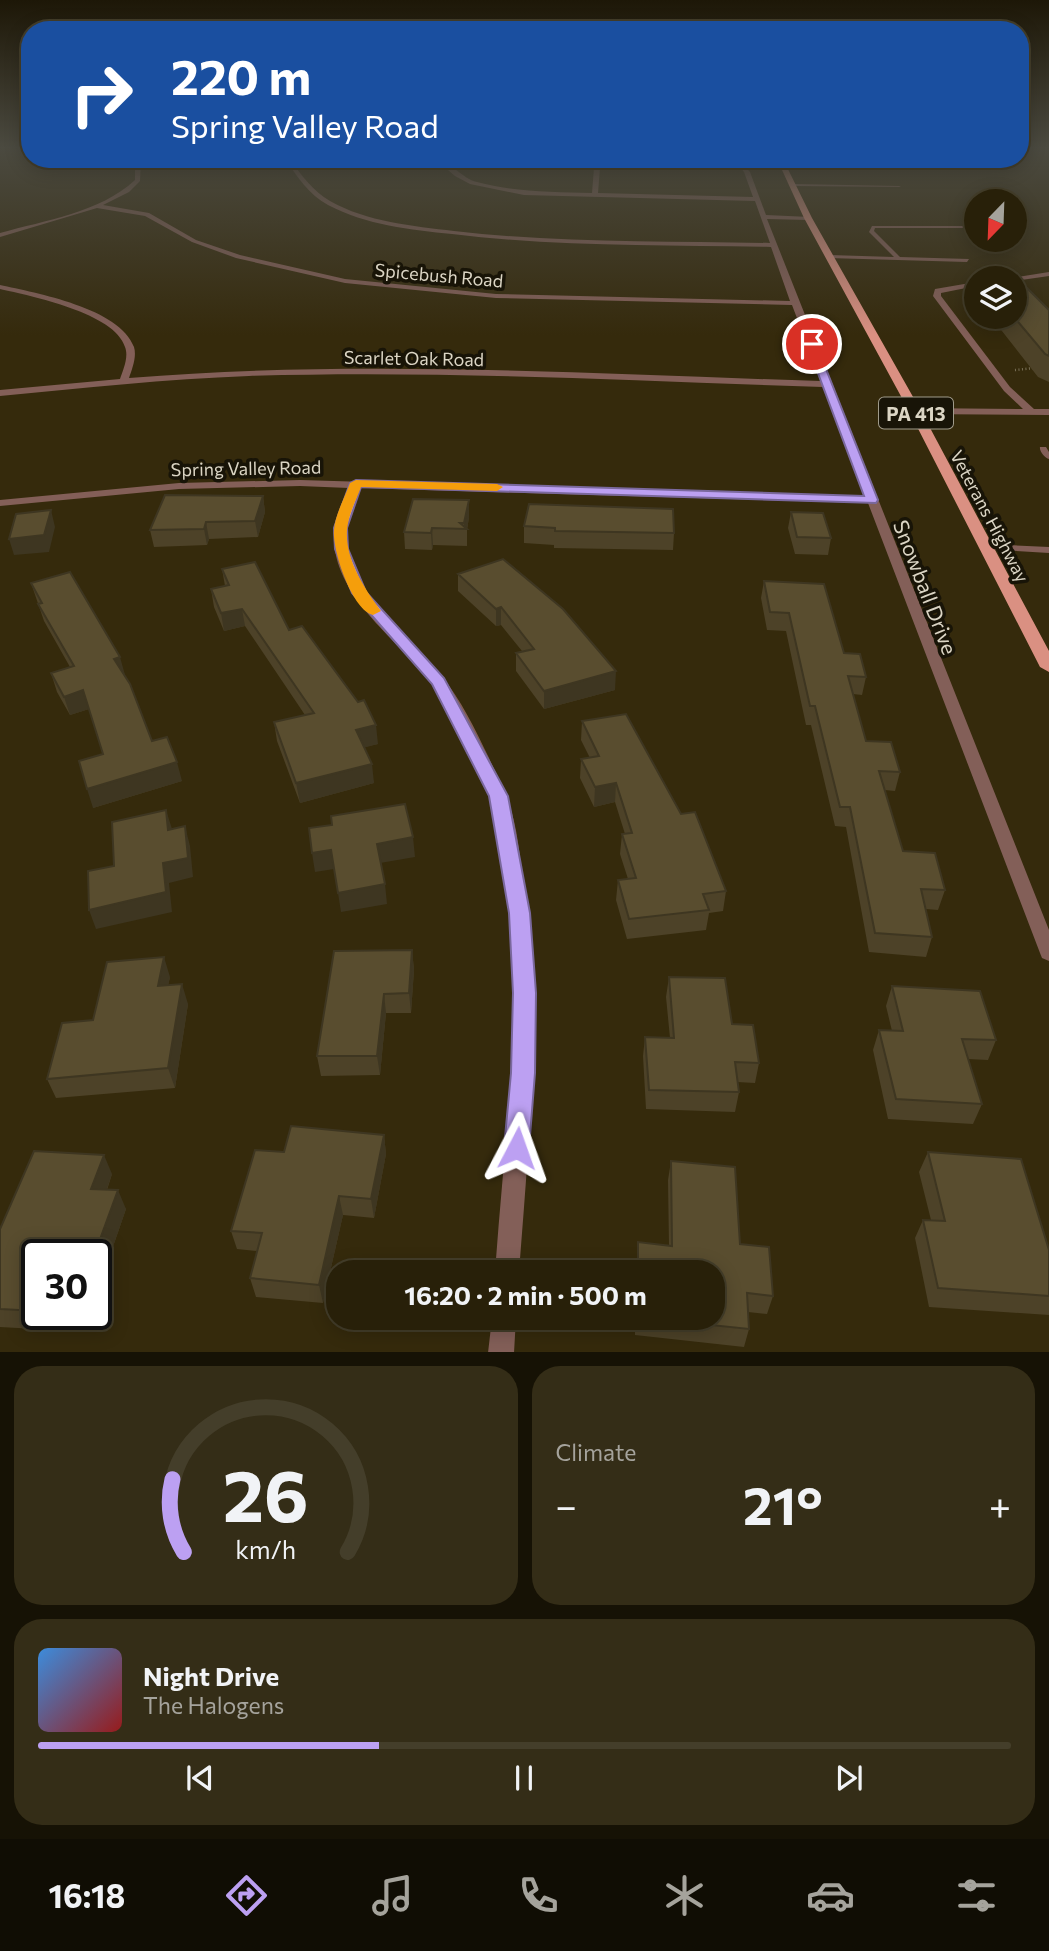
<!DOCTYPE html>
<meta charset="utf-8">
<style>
:root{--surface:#282009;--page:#342d17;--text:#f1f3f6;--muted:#a5a39c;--line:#443e2a;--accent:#bca0f2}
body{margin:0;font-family:Commissioner,sans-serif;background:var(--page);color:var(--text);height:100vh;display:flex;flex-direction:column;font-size:26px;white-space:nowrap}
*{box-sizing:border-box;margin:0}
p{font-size:23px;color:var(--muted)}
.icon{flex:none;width:38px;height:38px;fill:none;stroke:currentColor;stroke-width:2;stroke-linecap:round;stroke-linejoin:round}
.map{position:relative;height:1352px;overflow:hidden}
.panel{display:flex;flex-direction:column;gap:14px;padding:14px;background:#161205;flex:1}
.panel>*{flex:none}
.top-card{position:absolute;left:21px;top:21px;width:1008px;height:147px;border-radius:28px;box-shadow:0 4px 18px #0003,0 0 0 2px var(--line);background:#1a4fa0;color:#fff;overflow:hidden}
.needle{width:46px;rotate:203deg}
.fabs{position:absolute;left:964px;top:189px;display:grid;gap:14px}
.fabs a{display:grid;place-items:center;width:63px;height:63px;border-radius:50%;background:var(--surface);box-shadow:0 4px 18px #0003,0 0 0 2px var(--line);font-size:35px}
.speed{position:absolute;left:21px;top:1239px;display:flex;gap:14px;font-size:35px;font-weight:700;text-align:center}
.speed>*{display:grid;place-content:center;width:91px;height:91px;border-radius:50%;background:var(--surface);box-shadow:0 4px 18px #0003,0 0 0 2px var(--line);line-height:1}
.speed .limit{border:4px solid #111;border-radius:10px;background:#fff;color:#111}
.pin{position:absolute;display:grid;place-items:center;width:60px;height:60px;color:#fff;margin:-30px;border:4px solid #fff;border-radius:50%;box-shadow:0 2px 7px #0007}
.me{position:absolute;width:77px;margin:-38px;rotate:4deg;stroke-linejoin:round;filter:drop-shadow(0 0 5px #0008)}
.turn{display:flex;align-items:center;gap:24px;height:147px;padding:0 35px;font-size:32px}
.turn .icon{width:91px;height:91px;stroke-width:2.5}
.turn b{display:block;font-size:49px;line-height:60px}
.big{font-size:52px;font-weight:700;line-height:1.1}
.panel .widget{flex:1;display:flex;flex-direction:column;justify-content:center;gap:10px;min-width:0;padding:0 24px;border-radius:28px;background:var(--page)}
.panel .dial{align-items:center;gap:0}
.dial svg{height:182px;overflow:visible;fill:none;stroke:var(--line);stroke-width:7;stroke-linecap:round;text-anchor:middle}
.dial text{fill:var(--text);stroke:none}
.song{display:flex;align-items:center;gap:21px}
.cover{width:84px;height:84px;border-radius:10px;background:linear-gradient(135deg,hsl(210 70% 55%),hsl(0 70% 35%))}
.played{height:7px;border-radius:4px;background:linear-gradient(90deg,var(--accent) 35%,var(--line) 35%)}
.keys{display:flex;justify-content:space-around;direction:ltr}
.heat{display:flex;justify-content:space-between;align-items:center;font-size:38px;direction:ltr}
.panel .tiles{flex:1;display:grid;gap:14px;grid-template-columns:1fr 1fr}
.widget:last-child{grid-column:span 2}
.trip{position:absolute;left:326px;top:1260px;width:399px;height:70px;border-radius:28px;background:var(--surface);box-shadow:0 4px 18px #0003,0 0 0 2px var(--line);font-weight:700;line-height:70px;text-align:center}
.dock{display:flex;height:112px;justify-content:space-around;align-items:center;background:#100d04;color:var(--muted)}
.dock .icon{width:49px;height:49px}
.dock .selected{color:var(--accent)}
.dock b{font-size:32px;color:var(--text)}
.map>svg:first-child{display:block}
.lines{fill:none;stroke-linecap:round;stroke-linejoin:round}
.path{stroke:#786f56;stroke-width:2.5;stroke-dasharray:1 2.5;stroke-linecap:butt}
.service{fill:#835f58;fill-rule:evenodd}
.minor{fill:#835f58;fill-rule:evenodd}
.primary{fill:#da9082;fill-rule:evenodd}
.wall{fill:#4d4228}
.shaded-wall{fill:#3e3621}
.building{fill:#594d2f;stroke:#3e3621;stroke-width:2}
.route{fill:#bca0f2;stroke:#7a689d;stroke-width:2}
.slow{fill:#f59e0b}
.labels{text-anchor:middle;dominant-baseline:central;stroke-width:7;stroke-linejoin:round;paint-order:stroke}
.far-street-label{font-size:18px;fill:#dbd5c4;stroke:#181407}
.shield{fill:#181407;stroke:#a09b8b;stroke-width:2}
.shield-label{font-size:19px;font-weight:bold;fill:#dbd5c4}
.street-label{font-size:21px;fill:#dbd5c4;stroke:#181407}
</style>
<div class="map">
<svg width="1049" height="1353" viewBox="0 0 1049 1353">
<rect width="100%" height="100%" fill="#352a0c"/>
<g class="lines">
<path class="path" d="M1015,370L1034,368"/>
<path class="service" d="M793,184L899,186L901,187L794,186Z
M872,226H976V228H875L874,231L900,257L969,259L967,262L828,258L830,255L894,257L869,232Z
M1015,228L1024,235V237H1020L1015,232Z
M1040,447H1046L1049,452V459C1045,458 1039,451 1040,447Z
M986,544L1049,547V553L983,549L982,547Z"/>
<path class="minor" d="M0,146H4L0,148Z
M135,159H141L140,181L129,192L103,205L149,213L196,240L240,255L345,279L496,294L790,301L771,247C665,245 558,247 452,234C411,230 366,225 328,205C309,195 297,176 285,159H290C301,175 313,191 330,201C367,222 413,226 454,231C559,243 665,241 770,243L755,201L524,195L470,184L455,176L435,159C449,159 462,179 477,182C515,192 553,192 592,193L594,168L585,159H590L600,168L598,193L753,197L744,172L733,159H738L750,172L766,215L810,217L808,220L767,219L1049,930V961L1042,958L1040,953L868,503L359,488C354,500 346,514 346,528C342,593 404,631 441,675C461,700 475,729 489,758C495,772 503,786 508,801C518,828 520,858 523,885C541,1014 529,1143 519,1272H495C504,1145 522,1019 507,891C503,862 502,830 493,802C488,789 482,776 476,763C463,735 449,704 430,680C393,635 329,593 334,528C336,514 343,500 349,488L300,486L179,489L0,506V500L179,483L300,480L865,497L823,387C632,381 440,370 249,376C166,379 83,388 0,396V390L120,379C123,370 129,357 125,347C115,313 31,296 0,289V285C36,293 120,308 134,347C137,357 132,369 129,378C359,359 591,374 821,381L792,305L496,298L345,283L236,258L192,242L145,216L97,208L0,237V233C46,220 99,213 135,180Z
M1049,272V276L1015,281V278H1012Z
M976,282V286L941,293V296L1010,387L1034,409H1049V415L915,414L910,411L915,408L1023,409L1004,391L933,296L935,289Z
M492,1318H516L514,1353H488Z"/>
<path class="primary" d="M777,159H783L812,218L921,411L1049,651V672L1040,667L909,411L804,218Z"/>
</g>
<path class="wall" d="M1009,270L1049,310V382L1038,377L991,317H1015V278H977L978,274Z
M976,281V299L973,294Z
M263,496L265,512L258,537L209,539L207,545L154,547L150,530Z
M791,512L831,538L828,555L795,554L788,528Z
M469,517L467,530V546L433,545L432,550L405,549L404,532Z
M524,526L674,533L673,550L554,548V545L524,543Z
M222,569L289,630L378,744L364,747L374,783L300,803L277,741L274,722L305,715L245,626L224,631L214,607L211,589L225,586Z
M458,574L615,690L544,709L516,671V653L522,651L501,625L496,626L458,591Z
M764,581L844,653L866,677L862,695L853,694L866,741L900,772L895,791L885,790L903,851L945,890L938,910L926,909L932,937L926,957L869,952L846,827L835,826L811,725H806L786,631L767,630L761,598Z
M31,583L124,674L152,741L182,781L93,808L103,754L89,709L70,715L57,692L51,673L70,667L44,621Z
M582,721L681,814L726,891L723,911L709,913L706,930L627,939L616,900L618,880L628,879L620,854L622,834H625L615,802L594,807L580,778L581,759L590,758L581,740Z
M412,950L414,970L411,1013H386L380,1075L321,1076L317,1056Z
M170,977L168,985L188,1004L175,1088L56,1098L47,1079L93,1020Z
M669,977L759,1063L755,1083L737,1082L739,1092L735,1112L646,1109L643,1056L645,1037L670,1038L666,997Z
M892,986L996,1040L988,1060L968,1059L982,1104L973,1124L888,1119L873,1050L879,1030L892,1031L886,1006Z
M384,1135L386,1154L374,1218L343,1215L323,1303L256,1297L250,1278L257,1251L237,1249L231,1231L284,1152Z
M928,1152L1049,1250V1315L929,1307L915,1238L923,1220H931L919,1172Z
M671,1161L773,1296L767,1314L748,1312L749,1329L744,1347L635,1335V1318H712V1272H636L638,1242L669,1246L668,1180Z
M112,1174L107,1190L126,1209L108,1261L96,1260V1255H37V1314H59L53,1330L0,1327V1229Z"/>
<path class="shaded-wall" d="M263,496L265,512L258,537L255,521Z
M469,500V517L467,530L464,529V523Z
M51,510L55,527L49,552L14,555L9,539Z
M206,522L209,539L207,545L204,529Z
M432,528L433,545L432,550L431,533Z
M501,607V625L496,626V609Z
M242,609L245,626L224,631L221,613Z
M120,657L125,675L114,659Z
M616,671L615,690L544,709V691Z
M83,690L89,709L70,715L64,697Z
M376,725L378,744L359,749L356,730Z
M177,762L182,781L93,808L87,789Z
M372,764L374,783L300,803L296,783Z
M616,783L615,802L594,807L595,787Z
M166,810L172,829L168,830Z
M185,826L190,846L193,877L169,883L172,912L96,929L89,910L163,863Z
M413,837L415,857L380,863L377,844Z
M331,850L334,869L315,872L312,853Z
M385,884L387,904L341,912L338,893Z
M412,950L414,970L411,1013L409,993Z
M164,957L170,977L164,1006L158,986Z
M182,984L188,1004L175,1088L168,1068Z
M384,994L386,1013L380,1075L377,1056Z
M384,1135L386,1154L374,1218L371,1199Z
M104,1155L112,1174L100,1209L91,1189Z
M118,1190L126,1209L108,1261L99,1242Z
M339,1196L343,1215L323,1303L319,1285Z
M69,1240L77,1255H64Z
M44,1314H59L53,1330Z"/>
<path class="building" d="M1009,270L1049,310V356L1045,354L1014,317H1015V278H982L978,274Z
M165,495L263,496L255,521L206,522L204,529L150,530Z
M413,499L469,500L464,523H460L467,529L432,528L431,533L404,532Z
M529,504L673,509L674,533L555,531V528L524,526Z
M51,510L44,535L9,539L16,514Z
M791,512L823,513L831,538L797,537Z
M503,559L563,609L616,671L544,691L516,653L534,649L501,607L496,609L458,574Z
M255,562L289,630L302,626L358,702L364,700L376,725L356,730L372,764L296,783L274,722L314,713L242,609L221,613L211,589L229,585L222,569Z
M70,572L120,657L114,659L130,684L152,741L167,737L177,762L87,789L79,761L103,754L83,690L64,697L51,673L74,666L38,604L42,603L31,583Z
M764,581L824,584L844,653L860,654L866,677L848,676L866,741L891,742L900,772L879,771L903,851L935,853L945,890L921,889L932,937L875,933L850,807H840L815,706H810L789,613L770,612Z
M626,714L681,814L695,812L726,891L703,894L709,910L629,919L618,880L636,878L622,834L632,833L616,783L595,787L581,759L599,756L582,721Z
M405,804L413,837L377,844L385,884L338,893L331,850L312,853L309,828L332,825L331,816Z
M166,810L168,830L185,826L188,858L163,863L166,892L89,910L88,871L114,866L112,822Z
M412,950L409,993L384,994L377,1056H317L334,951Z
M164,957L158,986L182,984L168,1068L47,1079L62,1023L93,1020L107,962Z
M669,977L725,978L732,1024L753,1025L759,1063L735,1062L739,1092L649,1090L645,1037L674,1038Z
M892,986L980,991L996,1040L962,1039L982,1104L896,1099L879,1030L903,1031Z
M291,1126L384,1135L371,1199L339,1196L319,1285L250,1278L262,1233L231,1231L255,1150L284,1152Z
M34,1151L104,1155L91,1189L118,1190L99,1242L69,1240L64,1255H37V1311L0,1309V1229Z
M928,1152L1021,1159L1049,1250V1296L938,1288L923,1220L945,1221Z
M671,1161L735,1167L740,1244L769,1247L773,1296L747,1293L749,1329L643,1318H712V1272H638V1242L672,1246Z"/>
<linearGradient id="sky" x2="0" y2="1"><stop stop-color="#1d1707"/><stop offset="0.44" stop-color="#4b4a40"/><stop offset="1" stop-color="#4b4a40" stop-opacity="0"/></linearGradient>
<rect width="1049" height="335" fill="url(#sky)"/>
<path class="route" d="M812,341L816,344L878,500L876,503L361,487L347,528L348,549L366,592L444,678L508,796L530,913L536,993L535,1073L529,1148L526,1156L517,1160L508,1156L504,1148L511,1073L513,993L509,913L489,796L432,684L352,593L335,549L334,528L350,483L356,480L864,496L807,344Z"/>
<path class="slow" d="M356,480L497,484L503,487L497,491L361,487C356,500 348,516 347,530C345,559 364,588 381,611L373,615C352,610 332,550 334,530C335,515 345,497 350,483Z"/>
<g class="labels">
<g class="far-street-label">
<text transform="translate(439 275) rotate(5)">Spicebush Road</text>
<text transform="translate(414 358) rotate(1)">Scarlet Oak Road</text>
<text transform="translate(246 468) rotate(-1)">Spring Valley Road</text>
<text transform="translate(990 516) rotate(62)">Veterans Highway</text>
</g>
<rect class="shield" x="879" y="397.5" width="74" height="31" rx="5"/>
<g class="shield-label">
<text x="916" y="413">PA 413</text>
</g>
<g class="street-label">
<text transform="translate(926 587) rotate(69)">Snowball Drive</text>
</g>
</g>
</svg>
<div class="fabs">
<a><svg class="needle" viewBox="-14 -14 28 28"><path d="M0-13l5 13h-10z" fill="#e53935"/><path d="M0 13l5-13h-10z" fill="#a5a39c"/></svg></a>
<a><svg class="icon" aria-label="layers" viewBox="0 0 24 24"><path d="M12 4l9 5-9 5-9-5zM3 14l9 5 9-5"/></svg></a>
</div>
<div class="speed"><div class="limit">30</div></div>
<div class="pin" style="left:812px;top:344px;background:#d93025"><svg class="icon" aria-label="arrive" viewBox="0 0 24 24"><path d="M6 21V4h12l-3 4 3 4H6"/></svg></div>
<svg class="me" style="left:517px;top:1148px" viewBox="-20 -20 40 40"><path d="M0-17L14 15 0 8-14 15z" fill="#bca0f2" stroke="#fff" stroke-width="4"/></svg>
<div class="trip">16:20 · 2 min · 500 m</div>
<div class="top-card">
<div class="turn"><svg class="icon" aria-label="right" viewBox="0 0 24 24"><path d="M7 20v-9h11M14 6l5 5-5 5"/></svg><div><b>220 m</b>Spring Valley Road</div></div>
</div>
</div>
<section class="panel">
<div class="tiles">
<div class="widget dial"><svg viewBox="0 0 100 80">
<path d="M14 69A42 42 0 1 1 86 69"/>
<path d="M14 69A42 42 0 0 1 9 37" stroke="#bca0f2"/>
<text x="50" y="56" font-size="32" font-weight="700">26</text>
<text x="50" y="72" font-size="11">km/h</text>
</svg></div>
<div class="widget"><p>Climate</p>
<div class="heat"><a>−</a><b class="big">21°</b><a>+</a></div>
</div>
<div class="widget">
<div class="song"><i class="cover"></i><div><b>Night Drive</b><p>The Halogens</p></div></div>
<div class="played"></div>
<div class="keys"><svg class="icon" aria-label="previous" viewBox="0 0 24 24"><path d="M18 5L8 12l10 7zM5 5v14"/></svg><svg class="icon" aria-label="pause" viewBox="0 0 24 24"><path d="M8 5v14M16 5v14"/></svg><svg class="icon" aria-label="next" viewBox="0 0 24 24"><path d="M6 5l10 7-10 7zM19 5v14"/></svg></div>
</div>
</div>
</section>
<nav class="dock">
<b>16:18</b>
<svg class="icon selected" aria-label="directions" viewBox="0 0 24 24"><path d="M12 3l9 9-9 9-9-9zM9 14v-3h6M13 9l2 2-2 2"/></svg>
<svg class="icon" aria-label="music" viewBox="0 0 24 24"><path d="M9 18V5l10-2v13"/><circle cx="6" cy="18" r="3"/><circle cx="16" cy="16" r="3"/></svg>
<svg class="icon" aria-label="phone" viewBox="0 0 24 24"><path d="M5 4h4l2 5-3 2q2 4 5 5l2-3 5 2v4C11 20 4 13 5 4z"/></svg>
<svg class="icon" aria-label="climate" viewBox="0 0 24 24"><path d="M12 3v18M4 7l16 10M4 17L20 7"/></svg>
<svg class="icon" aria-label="car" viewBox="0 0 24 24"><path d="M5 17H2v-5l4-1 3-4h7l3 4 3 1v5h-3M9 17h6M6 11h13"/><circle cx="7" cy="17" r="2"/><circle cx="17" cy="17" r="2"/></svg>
<svg class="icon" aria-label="filters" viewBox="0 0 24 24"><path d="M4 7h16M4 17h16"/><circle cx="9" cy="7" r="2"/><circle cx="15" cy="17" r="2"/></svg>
</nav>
